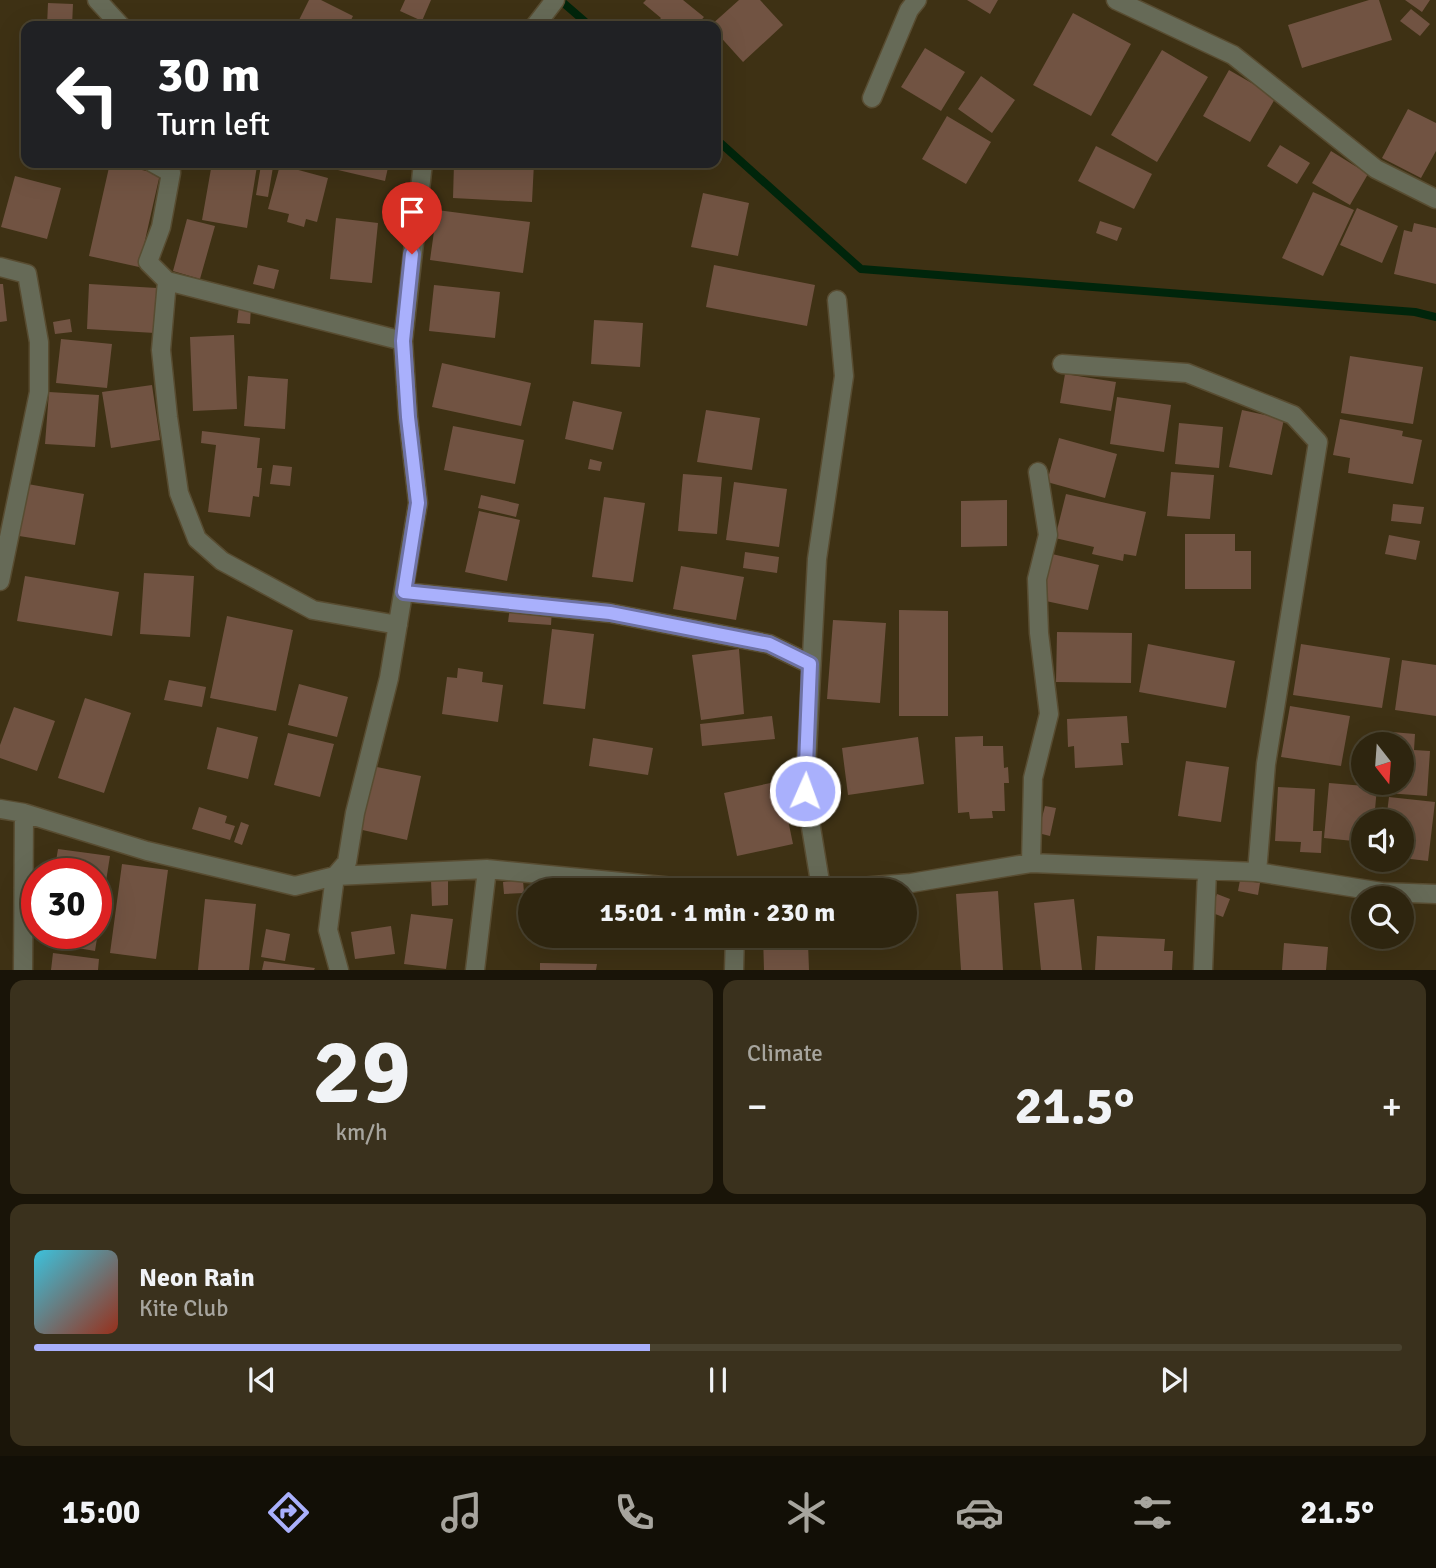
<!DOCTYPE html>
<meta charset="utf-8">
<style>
:root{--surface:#2e250f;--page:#3a311d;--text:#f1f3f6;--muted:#a7a59e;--line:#49422f;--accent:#a9b0fc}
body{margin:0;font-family:Signika,sans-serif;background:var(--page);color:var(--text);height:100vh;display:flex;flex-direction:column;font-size:26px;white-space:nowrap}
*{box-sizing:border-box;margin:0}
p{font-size:23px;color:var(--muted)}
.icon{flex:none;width:38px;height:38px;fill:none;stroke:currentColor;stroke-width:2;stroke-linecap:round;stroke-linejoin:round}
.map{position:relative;height:970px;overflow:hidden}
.side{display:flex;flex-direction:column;gap:10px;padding:10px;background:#191408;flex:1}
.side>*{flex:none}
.top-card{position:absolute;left:21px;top:21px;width:700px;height:147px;border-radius:14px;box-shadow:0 7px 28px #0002,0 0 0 2px var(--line);background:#202124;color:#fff;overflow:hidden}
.needle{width:46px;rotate:163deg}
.tools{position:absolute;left:1351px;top:732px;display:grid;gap:14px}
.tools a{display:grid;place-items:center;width:63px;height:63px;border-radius:50%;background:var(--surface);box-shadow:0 7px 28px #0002,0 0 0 2px var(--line);font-size:35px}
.speed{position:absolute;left:21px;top:858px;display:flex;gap:14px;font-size:35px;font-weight:700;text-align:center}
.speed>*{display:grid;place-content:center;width:91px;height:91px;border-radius:50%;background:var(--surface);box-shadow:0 7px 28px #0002,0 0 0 2px var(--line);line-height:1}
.speed .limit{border:10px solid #d22;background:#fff;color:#111}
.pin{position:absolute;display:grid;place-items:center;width:60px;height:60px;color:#fff;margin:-72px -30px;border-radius:50% 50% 50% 0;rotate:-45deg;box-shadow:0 0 7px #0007}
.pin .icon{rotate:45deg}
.me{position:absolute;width:77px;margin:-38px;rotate:2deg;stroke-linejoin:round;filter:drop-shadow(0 0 5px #0008)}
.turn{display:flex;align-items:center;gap:24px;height:147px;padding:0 21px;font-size:32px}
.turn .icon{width:91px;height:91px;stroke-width:2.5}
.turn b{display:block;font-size:49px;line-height:60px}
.big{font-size:52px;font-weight:700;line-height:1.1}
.side .card{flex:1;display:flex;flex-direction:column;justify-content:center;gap:10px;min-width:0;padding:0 24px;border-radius:14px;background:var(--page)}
.side .dial{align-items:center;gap:0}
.dial b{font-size:91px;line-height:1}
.song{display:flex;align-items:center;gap:21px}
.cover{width:84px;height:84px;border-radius:10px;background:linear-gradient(135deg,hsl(190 70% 55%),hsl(10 70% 35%))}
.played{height:7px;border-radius:4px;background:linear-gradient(90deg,var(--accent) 45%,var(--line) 45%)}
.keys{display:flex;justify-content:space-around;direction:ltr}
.heat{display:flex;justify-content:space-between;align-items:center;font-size:38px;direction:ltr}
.side .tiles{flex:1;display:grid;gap:10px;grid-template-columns:1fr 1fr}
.card:last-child{grid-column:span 2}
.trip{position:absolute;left:518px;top:878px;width:399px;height:70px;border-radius:35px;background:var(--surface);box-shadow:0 7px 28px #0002,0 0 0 2px var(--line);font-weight:700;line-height:70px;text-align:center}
.tab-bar{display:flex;height:112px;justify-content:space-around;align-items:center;background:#120f06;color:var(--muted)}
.tab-bar .icon{width:49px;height:49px}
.tab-bar .current{color:var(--accent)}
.tab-bar b{font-size:32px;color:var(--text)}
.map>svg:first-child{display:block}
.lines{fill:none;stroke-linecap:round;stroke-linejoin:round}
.stream{stroke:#00250b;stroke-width:8}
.building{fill:#715342}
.minor-casing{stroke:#584c31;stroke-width:21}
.minor{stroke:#666a57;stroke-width:18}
.route-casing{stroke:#6e72a4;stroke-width:18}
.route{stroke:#a9b0fc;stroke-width:12}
</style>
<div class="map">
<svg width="1436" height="970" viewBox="0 0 1436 970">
<rect width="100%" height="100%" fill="#3e3114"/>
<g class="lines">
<path class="stream" d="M560,0L590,26
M716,139L861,269L1415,312L1436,317"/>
</g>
<path class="building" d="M309,0H321L353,16L348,26H296Z
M405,0H431L422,21L400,11Z
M646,0H683L704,17L696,26H654L661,18L643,3Z
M739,0H760L783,25L743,62L716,32V26H710Z
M967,0H998L990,14Z
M1369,0H1379L1392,40L1302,68L1288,25Z
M1405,0H1430L1422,12Z
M48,3L73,4L72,26H47Z
M1411,9L1430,24L1420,36L1400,21Z
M1073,13L1131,44L1091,116L1033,85Z
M925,48L965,72L941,111L901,87Z
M1162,50L1208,77L1157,162L1111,135Z
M1229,70L1276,97L1250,142L1203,116Z
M981,76L1015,100L992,133L958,109Z
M1408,109L1436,123V151L1421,178L1382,158Z
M947,116L991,142L966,184L922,159Z
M1280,145L1310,163L1297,184L1267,166Z
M1096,146L1152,174L1134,209L1078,181Z
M1331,151L1368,174L1350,205L1312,183Z
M110,163L160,174L139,267L89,256Z
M212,163L257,166L247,228L202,220Z
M308,163H389L385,181Z
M454,163H534L532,202L453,198Z
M261,165L273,167L268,197L256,195Z
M280,165L328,178L317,222L306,219L304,227L287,222L289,214L268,209Z
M15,176L61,188L47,239L1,227Z
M1313,192L1354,210L1323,276L1282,258Z
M703,193L749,203L738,256L691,247Z
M1357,208L1398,226L1382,263L1340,245Z
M437,210L530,222L523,273L430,260Z
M336,218L378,223L372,283L330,279Z
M187,219L215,226L200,279L173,271Z
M1100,221L1122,228L1117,241L1096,233Z
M1414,223L1436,228V284L1394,274L1404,230L1412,232Z
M258,265L279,270L274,289L253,284Z
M714,265L815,285L807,326L706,307Z
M0,284H3L7,321L0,322Z
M89,284L157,288L155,333L87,329Z
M434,285L500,292L495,338L429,331Z
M239,306L251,307L250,324L237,323Z
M70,319L72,332L55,334L53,322Z
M594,320L643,323L640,367L591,364Z
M234,335L237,409L193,411L190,337Z
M61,339L112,344L107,388L56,383Z
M1350,356L1423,367L1413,424L1341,413Z
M442,363L531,383L521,426L432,407Z
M1065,374L1116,382L1111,411L1060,403Z
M248,376L288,379L285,429L244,426Z
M152,385L160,440L111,448L102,392Z
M49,392L99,395L95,447L45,444Z
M1117,397L1171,405L1164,452L1110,444Z
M573,401L622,412L613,450L565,439Z
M706,410L760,418L752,470L697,462Z
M1242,410L1284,419L1272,475L1229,467Z
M1340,419L1403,431L1402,436L1422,440L1413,484L1348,473L1350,458L1333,455Z
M1179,423L1223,427L1219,468L1175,464Z
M453,426L524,440L515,484L444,470Z
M202,431L260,438L257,468H262L259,497L253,496L250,517L208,512L216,445L201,443Z
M1059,438L1117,454L1105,498L1047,482Z
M590,459L602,462L600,471L588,469Z
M273,465L292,467L290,486L270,484Z
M1171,472L1214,475L1210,519L1167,516Z
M683,474L722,477L717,534L678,531Z
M734,482L787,489L779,547L726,540Z
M22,483L84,494L75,545L13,535Z
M1066,494L1146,512L1136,556L1124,554L1123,561L1092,554L1094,547L1055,538Z
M481,495L519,504L516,517L478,508Z
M604,497L645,503L633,582L592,577Z
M1007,500V546L961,547V501Z
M1393,504L1424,507L1421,524L1391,521Z
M479,511L520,520L507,581L465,572Z
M1185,534H1235V551H1251V589H1185Z
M1389,535L1420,541L1416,560L1385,554Z
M745,552L779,557L777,573L743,568Z
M1052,554L1099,565L1088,610L1041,600Z
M681,566L744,577L736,620L673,609Z
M144,573L194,576L190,637L140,634Z
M25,576L119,592L112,636L17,621Z
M510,607L552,609L551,625L508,622Z
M899,610L948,611V716H899Z
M227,616L293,630L276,711L210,698Z
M833,620L886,623L880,703L827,699Z
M552,629L594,634L585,709L543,704Z
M1057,632L1132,633L1131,683L1056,682Z
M1148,644L1235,661L1226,708L1139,692Z
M1301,644L1390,658L1382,708L1293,695Z
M739,649L744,714L701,720L692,655Z
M1402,660L1436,665V716L1395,710Z
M458,668L483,672L482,682L503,685L498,722L442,714L447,677L457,678Z
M169,680L206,687L202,707L164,700Z
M299,684L348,697L337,737L288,725Z
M85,698L131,713L104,793L58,778Z
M1290,706L1350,716L1341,766L1281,757Z
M14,707L55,721L37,771L0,758V745Z
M772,716L775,739L702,746L700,724Z
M1127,716L1129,743H1121L1123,765L1075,768L1074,746L1068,747L1067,719Z
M217,727L258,737L248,779L207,769Z
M1392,732L1415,734L1414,750L1430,751L1427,796L1387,793L1388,782H1402V744H1391Z
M288,733L334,744L320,797L274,785Z
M983,736V746H1003L1004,768L1008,767L1009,783H1004L1005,811H992L993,818L970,819L969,812L958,813L955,737Z
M918,737L924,784L848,795L842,748Z
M593,738L653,748L648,775L589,766Z
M1186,761L1229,767L1221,822L1178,816Z
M372,766L421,776L407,840L358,829Z
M780,781L793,844L737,856L724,793Z
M1329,783L1377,787L1374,821H1363V842L1324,838Z
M1278,787L1315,789L1313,831H1322L1321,853L1300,852L1301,842L1275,841Z
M1389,797L1435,802L1428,861L1402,858V821H1386Z
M1045,806L1056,808L1050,836L1038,833Z
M199,807L227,816L225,823L235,826L230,840L192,829Z
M241,822L249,825L242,845L234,842Z
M58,849L110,856L95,951L43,942L45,933H96V873H54Z
M122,864L168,870L156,959L110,953Z
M431,880H448V905L432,906Z
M523,880L524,893L504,894L503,882Z
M1240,880L1260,883L1258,895L1238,891Z
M560,882L602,885L601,891H559Z
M998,891L1003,970H961L956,894Z
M1217,894L1230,899L1223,917L1210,912Z
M205,899L256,904L249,970H198Z
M1074,899L1082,970H1041L1034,903Z
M411,914L453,919L446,969L404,964Z
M391,926L395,954L355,959L351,932Z
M266,929L290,934L285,961L261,957Z
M763,936H812V943H808L809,970H764Z
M1097,936L1165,939L1164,951H1173L1172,970H1095Z
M1284,943L1328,947L1326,970H1282Z
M53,953L99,959L98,970H51Z
M264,961L315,968L314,970H262Z
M540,963L597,964L596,970H540Z"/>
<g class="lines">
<defs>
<path id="minor" d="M97,0L121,26
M1116,0L1233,55L1376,169L1436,199
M535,26L555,0
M872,98L909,10L917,0
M153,163L171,173L161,227L148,262L167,281L403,341
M0,267L27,274L39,342V392L0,581
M167,281L161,350L168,417L179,493L197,539L222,561L313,610L398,625
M1062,364L1187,373L1293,415L1318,442L1266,764L1257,872
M404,592L610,613L769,644L810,664
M0,809L24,813L147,851L295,886L335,876L487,869L715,891
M1031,863L1033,778L1049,714L1039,633L1037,579L1048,535L1038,472
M821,888L805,791L817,559L844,376L837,300
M811,891L911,883L1031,863L1257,872L1382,892L1436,894
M23,970L24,813
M339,970L328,930L335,876L347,862L355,813L389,678L418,503L408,417L403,341L423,163
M475,970L487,869
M734,970L735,936
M1203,970L1207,871"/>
</defs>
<use href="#minor" class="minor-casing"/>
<use href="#minor" class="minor"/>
</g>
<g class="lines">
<defs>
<path id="route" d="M412,254L403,341L408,417L418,503L404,592L610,613L769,644L810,664L805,791"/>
</defs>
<use href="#route" class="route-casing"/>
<use href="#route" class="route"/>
</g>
</svg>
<div class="tools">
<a><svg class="needle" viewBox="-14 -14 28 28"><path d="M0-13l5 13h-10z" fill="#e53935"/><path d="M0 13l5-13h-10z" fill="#a7a59e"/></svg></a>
<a><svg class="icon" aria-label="sound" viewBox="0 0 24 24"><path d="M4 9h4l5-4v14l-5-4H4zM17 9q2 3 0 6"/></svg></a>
<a><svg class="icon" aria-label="search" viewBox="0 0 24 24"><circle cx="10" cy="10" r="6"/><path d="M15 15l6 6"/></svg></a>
</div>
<div class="speed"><div class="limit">30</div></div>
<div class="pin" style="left:412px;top:254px;background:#d93025"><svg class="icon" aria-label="arrive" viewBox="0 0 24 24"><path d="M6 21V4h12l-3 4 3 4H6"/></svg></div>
<svg class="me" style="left:805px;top:791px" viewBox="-20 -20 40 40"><circle r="17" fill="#a9b0fc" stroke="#fff" stroke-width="3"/><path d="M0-11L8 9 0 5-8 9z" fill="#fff"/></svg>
<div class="trip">15:01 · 1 min · 230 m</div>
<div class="top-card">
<div class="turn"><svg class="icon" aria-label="left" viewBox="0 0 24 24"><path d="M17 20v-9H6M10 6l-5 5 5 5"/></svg><div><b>30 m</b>Turn left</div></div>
</div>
</div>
<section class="side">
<div class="tiles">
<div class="card dial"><b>29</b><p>km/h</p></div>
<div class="card"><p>Climate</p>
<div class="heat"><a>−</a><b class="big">21.5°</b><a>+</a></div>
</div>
<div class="card">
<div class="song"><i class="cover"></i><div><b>Neon Rain</b><p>Kite Club</p></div></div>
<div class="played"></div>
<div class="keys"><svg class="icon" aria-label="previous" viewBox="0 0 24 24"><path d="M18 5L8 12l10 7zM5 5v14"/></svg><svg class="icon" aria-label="pause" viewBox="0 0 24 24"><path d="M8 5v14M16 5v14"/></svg><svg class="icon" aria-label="next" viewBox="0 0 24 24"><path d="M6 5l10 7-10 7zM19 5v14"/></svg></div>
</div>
</div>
</section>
<nav class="tab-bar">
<b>15:00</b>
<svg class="icon current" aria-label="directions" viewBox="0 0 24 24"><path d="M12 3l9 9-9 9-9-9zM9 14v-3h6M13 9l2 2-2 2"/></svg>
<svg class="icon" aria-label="music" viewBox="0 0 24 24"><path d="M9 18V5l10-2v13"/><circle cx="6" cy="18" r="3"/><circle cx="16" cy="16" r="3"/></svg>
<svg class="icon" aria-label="phone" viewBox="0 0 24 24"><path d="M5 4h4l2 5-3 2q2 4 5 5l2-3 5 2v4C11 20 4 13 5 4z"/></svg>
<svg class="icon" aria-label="climate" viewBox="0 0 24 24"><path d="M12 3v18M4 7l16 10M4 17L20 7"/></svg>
<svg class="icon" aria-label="car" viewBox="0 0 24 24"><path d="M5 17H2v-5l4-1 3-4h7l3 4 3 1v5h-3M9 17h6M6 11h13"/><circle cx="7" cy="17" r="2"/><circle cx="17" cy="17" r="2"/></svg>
<svg class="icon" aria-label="filters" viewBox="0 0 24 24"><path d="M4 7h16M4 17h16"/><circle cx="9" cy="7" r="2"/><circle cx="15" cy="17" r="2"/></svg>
<b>21.5°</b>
</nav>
